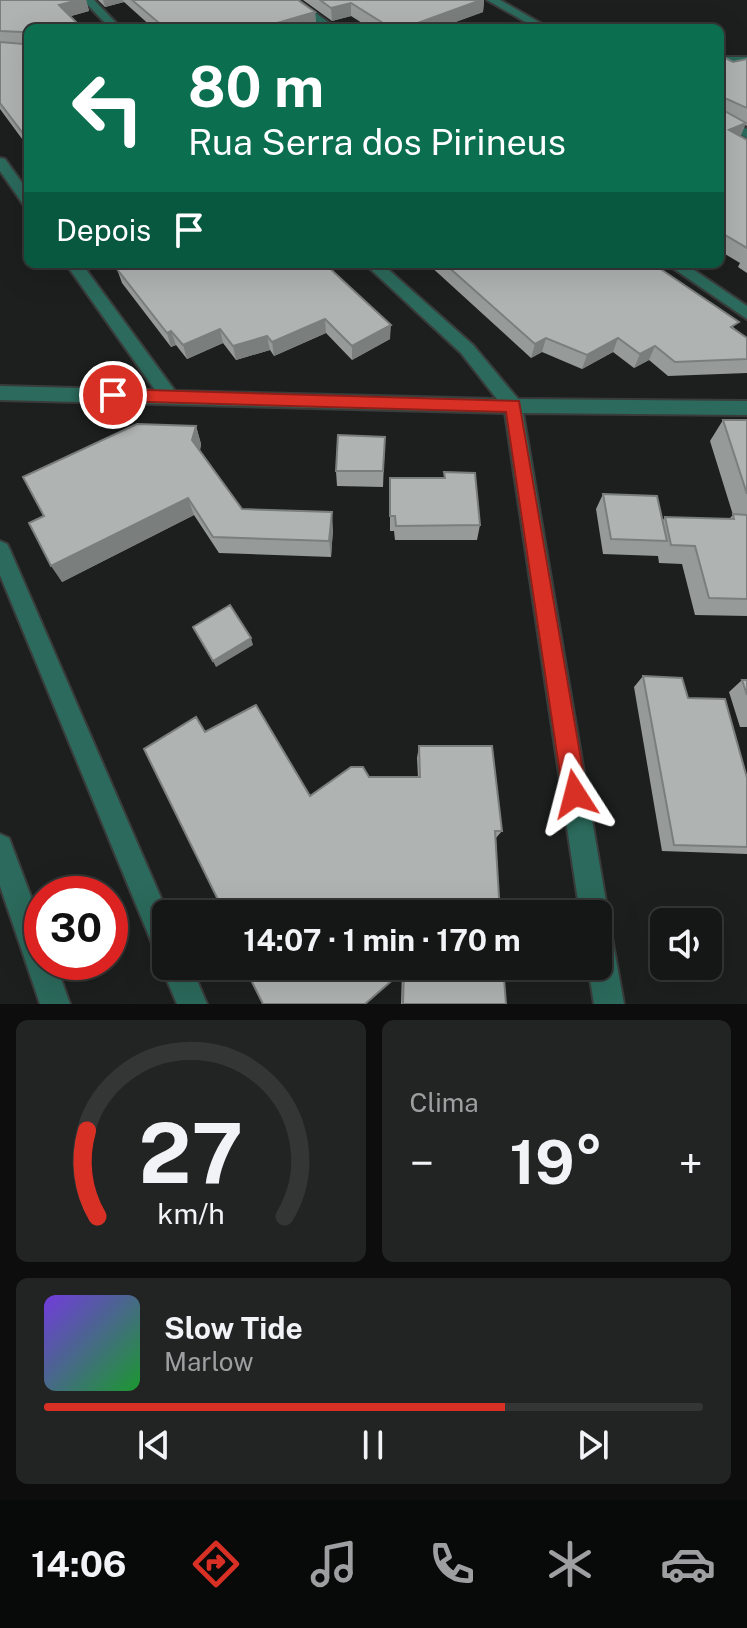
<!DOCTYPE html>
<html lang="pt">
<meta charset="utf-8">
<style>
:root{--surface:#151716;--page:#222423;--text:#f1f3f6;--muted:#9d9fa1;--line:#343635;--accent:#d93025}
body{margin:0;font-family:"Public Sans",sans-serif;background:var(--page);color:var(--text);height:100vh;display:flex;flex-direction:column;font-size:30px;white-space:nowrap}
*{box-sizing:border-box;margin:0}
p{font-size:26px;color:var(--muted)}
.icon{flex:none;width:44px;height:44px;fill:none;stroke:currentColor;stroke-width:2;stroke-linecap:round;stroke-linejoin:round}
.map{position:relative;height:1004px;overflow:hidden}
.sheet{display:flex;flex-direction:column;gap:16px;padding:16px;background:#0c0d0c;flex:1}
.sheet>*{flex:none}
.banner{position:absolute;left:24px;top:24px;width:700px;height:244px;border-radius:12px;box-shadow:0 8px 32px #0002,0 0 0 2px var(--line);background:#0b6e4f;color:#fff;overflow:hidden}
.fabs{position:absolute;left:650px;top:908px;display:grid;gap:16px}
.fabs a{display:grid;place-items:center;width:72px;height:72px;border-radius:12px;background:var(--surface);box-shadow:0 8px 32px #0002,0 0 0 2px var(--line);font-size:40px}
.speed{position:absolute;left:24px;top:876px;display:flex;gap:16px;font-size:40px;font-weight:700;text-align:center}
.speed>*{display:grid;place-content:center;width:104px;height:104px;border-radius:50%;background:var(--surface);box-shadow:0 8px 32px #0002,0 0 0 2px var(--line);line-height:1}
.speed .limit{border:12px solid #d22;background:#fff;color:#111}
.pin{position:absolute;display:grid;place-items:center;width:68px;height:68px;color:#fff;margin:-34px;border:4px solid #fff;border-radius:50%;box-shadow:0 2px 8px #0007}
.me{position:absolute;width:88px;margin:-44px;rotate:351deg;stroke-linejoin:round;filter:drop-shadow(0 0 6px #0008)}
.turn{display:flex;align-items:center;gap:28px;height:168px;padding:0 32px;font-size:36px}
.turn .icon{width:104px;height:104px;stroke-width:2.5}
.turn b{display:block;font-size:56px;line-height:68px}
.then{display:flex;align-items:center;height:76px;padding:0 32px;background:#0003;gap:16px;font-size:30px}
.big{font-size:60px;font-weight:700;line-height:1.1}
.sheet .card{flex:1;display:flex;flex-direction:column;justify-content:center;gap:12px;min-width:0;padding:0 28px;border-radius:12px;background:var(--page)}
.sheet .dial{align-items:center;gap:0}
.dial svg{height:208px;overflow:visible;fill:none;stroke:var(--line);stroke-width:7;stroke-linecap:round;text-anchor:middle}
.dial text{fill:var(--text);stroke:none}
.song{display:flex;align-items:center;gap:24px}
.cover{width:96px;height:96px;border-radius:12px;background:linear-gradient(135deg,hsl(260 70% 55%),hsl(130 70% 35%))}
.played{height:8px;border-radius:4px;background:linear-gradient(90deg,var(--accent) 70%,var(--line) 70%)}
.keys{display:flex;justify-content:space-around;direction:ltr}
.heat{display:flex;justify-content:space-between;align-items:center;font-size:44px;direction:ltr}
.sheet .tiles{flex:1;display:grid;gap:16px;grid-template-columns:1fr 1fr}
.card:last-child{grid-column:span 2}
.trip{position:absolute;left:152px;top:900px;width:460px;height:80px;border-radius:12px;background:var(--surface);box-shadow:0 8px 32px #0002,0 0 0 2px var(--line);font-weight:700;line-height:80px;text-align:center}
.menu{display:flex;height:128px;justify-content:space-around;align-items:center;background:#080909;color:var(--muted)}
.menu .icon{width:56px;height:56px}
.menu .selected{color:var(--accent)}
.menu b{font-size:36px;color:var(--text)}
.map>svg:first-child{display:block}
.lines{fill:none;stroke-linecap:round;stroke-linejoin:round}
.minor-casing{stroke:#393c3b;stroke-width:4}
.minor{fill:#2b6a5c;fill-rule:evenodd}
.wall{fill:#969b9a}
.shaded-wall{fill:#7a7e7d}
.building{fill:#afb4b3;stroke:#7a7e7d;stroke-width:2}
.route{fill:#d93025;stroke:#8d1f18;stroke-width:2}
</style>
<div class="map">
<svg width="747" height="1004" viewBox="0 0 747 1004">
<rect width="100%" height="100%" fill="#1c1f1e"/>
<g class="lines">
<defs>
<path id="minor" d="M83,0H94L121,28H110Z
M286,0H298L336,28H324Z
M487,0H500L549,28H536Z
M720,57H747V63H720Z
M720,116L747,129V138L720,125Z
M0,158L5,159L28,191V205L23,204L0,171Z
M66,264H82L175,391L497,399L461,353L365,264H382L473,345L518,399L747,401V415L523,413L608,914L601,925L608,928L612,938L624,1004H594L588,966H598V914H580L505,413L0,400V386L155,390Z
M667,264H685L747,306V319Z
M0,541L7,544L10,550L168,914L166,966H191L207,1004H177L161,966L165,957L156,953L0,575Z
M0,834L9,838L42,926V962H55L70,1004H40L0,886Z"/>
</defs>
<use href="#minor" class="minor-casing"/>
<use href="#minor" class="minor"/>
</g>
<path class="wall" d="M0,0H86L89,11L28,28V147L0,109Z
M98,0H298L315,12L316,26L307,28H153L124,2L105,7Z
M303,0H484L483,12L439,28H370L351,16L332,21Z
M720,58L733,62L747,59V126L745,125L740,136L747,140V273L738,267L740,263L720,251Z
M116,264H325L390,339L352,360L326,333L274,356L270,350L236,360L223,343L187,359L176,345L171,347L122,283L117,269L119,268Z
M428,264H653L747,338V373L668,376L649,360L634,368L613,352L582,369L542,352L531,358Z
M723,420H747V616L695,615L682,564L659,563L658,556L603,554L596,509L603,494L662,521L665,517L729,519L733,515L710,441Z
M196,426L201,444L200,451L242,509L333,529L331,557L219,553L194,515L62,582L44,516Z
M385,437L383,487L337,486L336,471Z
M444,472L480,525L477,540H395L394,531H390V478H444Z
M643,676L747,778V854L662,851L634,687Z
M742,680H747V727H740L729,692Z
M205,731L310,796L369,777H418L417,758L419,746L502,831L496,838L500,914Z
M244,966H503L506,1004H401L402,971Z"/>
<path class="shaded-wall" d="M78,0H86L89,11L64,18L59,5Z
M103,0H123L124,2L105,7Z
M481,0H484L483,12L439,28H404Z
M351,3V16L332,21L331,8Z
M315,12L316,26L307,28H260Z
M746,123L740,138L729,130Z
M325,319L326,333L274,356L272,342Z
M391,325L390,339L352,360V346Z
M220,329L223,343L187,359L183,345Z
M171,331L176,345L171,347L167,333Z
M267,336L270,350L236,360L233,346Z
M546,338L542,352L531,358L535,344Z
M618,338L613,352L582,369L587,355Z
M655,346L649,360L634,368L640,354Z
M196,426L201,444L198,458L192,440Z
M188,498L194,515L62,582L51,566Z
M332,512L333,529L331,557L329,541Z
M251,638L253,645L216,667L213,661Z"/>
<path class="building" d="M0,0H78L59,5L82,28H28V140L0,103V42L23,44L26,35L23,32L0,31Z
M132,0H298L315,12L260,28H165Z
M320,0H481L404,28H391L351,3L331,8Z
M723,57L733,62L747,59V108L727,99H723V110L746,123L729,130L747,140V248L720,232V58Z
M122,264H325L391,325L352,346L325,319L272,342L267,336L233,346L220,329L183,345L171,331L167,333L117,269L123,267Z
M445,264H653L739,322L731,327L747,338V359L675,362L655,346L640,354L618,338L587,355L546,338L535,344Z
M723,420H747V494Z
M137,424L196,426L192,440L242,509L332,512L329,541L213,537L188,498L51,566L29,523L44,516L23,477Z
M338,435L385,437L383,471H336Z
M444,472L475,473L480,525L396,526L395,516H390V478H445Z
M603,494L657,496L667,541L611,539Z
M733,514L747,515V599L709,598L695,546L671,545L665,517L734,519Z
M230,605L251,638L213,661L193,627Z
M643,676L682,678L688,698L725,699L747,778V847L674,845Z
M742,680H747V695Z
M256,705L310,796L351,767H363L369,777H420L419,746H492L502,831H495L500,914H225L144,749L196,717L205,732Z
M244,966H503L506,1004H403L404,970L365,1004H263Z"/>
<path class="route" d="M113,389L519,401L587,794L583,803L575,806L567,803L563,794L506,412L113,401L105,395Z"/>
</svg>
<div class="fabs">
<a><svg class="icon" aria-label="sound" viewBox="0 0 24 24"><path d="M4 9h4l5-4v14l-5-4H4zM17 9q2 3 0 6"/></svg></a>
</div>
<div class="speed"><div class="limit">30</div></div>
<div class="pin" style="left:113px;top:395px;background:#d93025"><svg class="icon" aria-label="arrive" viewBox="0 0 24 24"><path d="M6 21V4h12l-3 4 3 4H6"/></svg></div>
<svg class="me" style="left:575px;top:794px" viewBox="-20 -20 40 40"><path d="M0-17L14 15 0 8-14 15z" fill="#d93025" stroke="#fff" stroke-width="4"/></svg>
<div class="trip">14:07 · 1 min · 170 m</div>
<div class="banner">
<div class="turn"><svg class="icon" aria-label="left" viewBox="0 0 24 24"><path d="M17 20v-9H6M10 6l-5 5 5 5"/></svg><div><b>80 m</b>Rua Serra dos Pirineus</div></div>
<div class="then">Depois<svg class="icon" aria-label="arrive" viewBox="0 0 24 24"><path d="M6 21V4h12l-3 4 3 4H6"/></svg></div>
</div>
</div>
<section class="sheet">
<div class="tiles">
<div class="card dial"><svg viewBox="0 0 100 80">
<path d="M14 69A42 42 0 1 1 86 69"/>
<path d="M14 69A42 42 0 0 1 10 36" stroke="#d93025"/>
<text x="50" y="56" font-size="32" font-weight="700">27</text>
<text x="50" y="72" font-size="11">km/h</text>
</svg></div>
<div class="card"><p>Clima</p>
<div class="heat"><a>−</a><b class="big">19°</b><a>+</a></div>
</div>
<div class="card">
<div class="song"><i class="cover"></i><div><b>Slow Tide</b><p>Marlow</p></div></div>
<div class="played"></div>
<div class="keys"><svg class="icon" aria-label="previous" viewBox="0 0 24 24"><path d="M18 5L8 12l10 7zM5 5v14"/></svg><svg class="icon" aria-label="pause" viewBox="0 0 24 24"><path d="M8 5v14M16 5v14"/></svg><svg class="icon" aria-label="next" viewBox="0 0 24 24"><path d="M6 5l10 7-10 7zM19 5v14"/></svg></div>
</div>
</div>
</section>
<nav class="menu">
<b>14:06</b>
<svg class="icon selected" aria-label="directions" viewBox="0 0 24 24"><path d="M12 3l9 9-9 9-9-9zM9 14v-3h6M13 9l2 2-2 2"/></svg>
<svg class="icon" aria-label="music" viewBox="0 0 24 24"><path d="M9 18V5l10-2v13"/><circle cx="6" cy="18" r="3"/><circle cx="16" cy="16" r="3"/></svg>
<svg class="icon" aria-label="phone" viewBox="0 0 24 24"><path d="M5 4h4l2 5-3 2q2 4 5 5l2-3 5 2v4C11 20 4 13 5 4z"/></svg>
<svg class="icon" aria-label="climate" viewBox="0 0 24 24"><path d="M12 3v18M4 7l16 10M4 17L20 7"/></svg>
<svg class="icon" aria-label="car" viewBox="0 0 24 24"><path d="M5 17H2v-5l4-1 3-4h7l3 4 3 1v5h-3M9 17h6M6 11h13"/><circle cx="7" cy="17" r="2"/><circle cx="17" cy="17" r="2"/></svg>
</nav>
